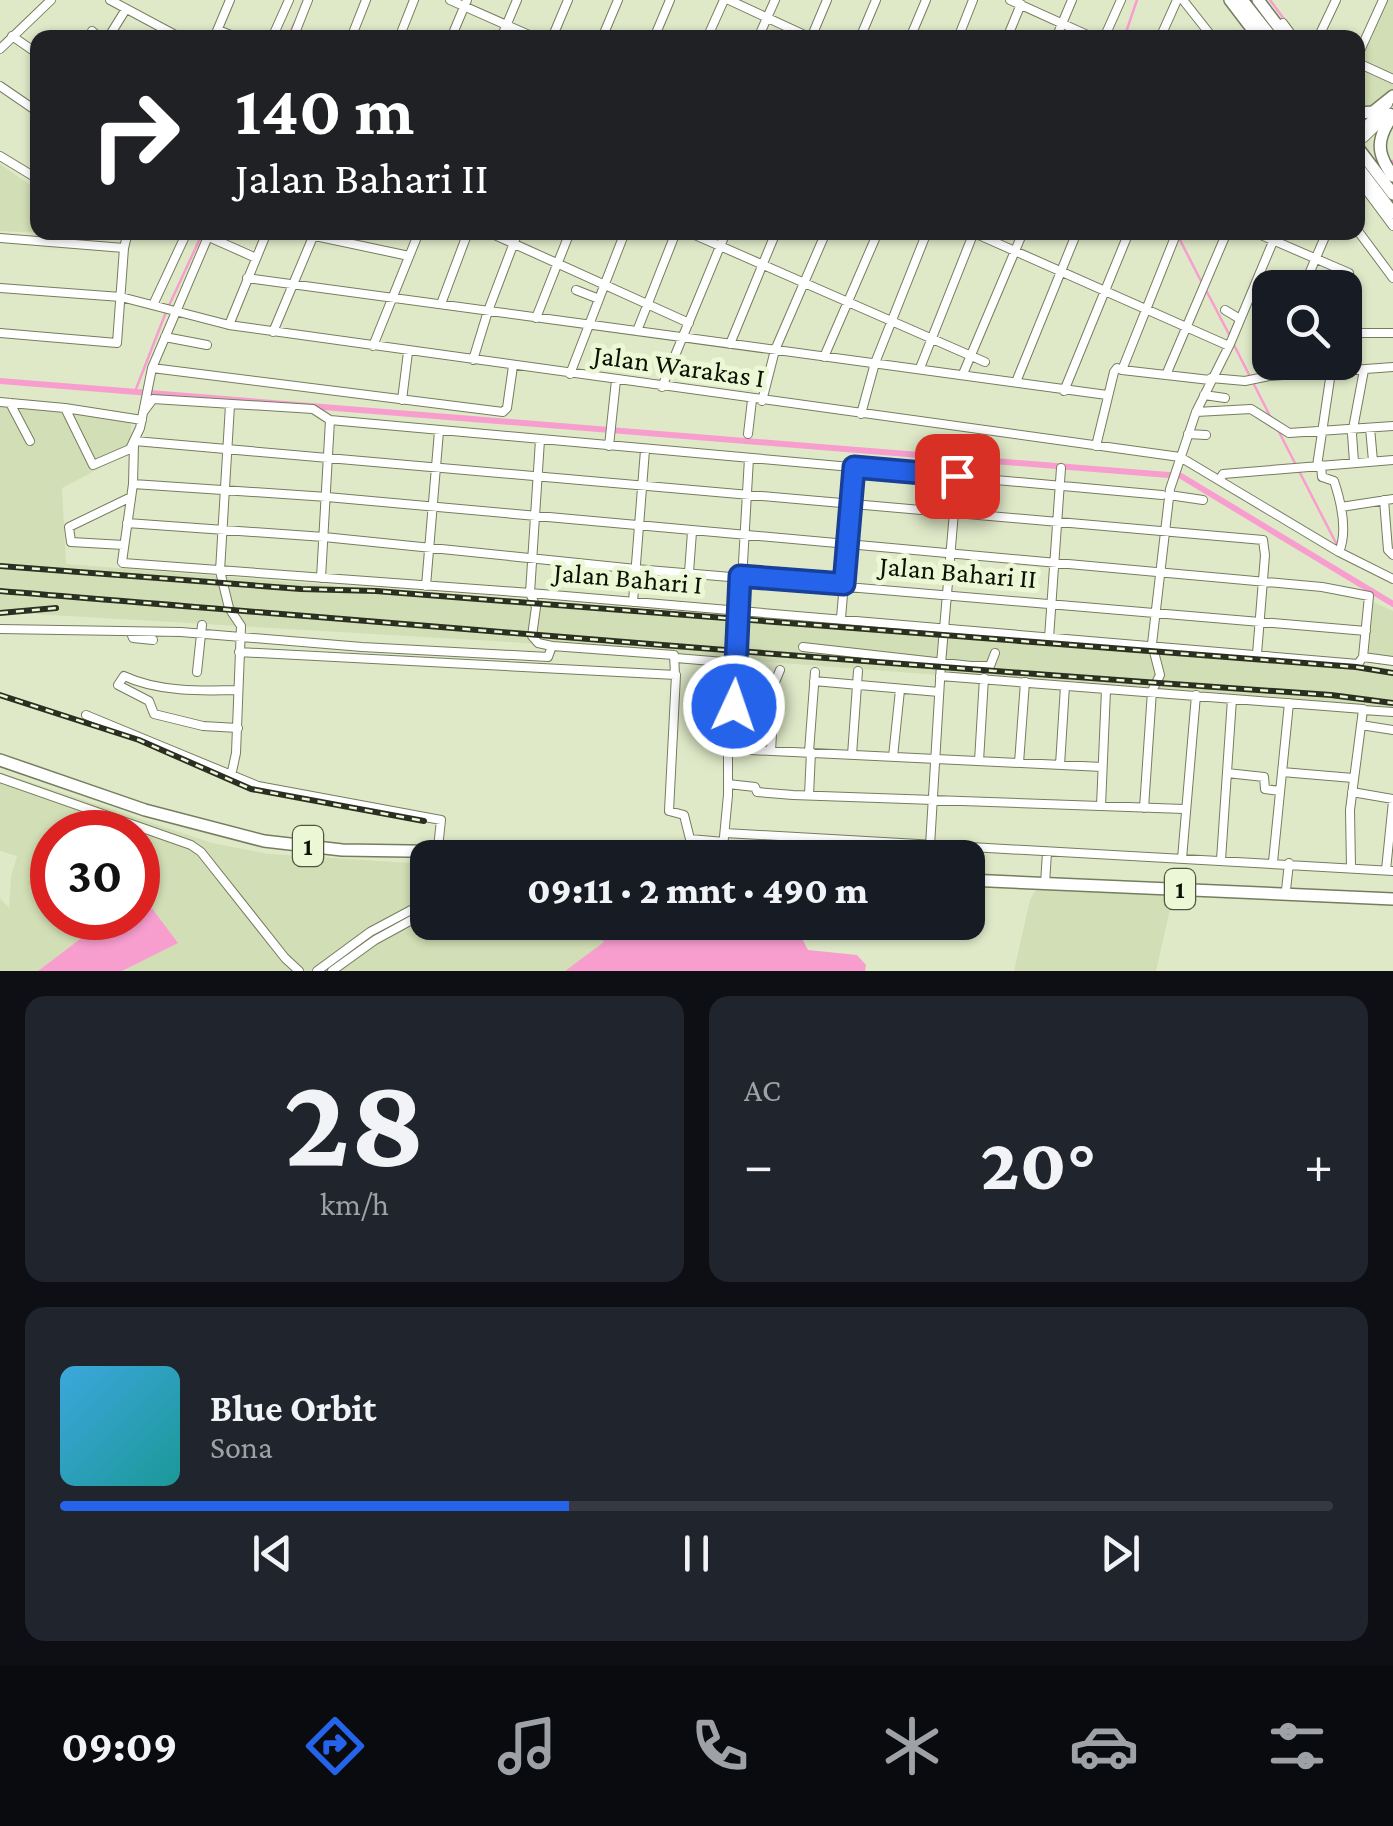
<!DOCTYPE html>
<html lang="id">
<meta charset="utf-8">
<style>
:root{--surface:#171b24;--page:#20242c;--text:#f1f3f6;--muted:#9ea1a6;--line:#363941;--accent:#2563eb}
body{margin:0;font-family:"Crimson Pro",serif;background:var(--page);color:var(--text);height:100vh;display:flex;flex-direction:column;font-size:38px;white-space:nowrap}
*{box-sizing:border-box;margin:0}
p{font-size:32px;color:var(--muted)}
.icon{flex:none;width:55px;height:55px;fill:none;stroke:currentColor;stroke-width:2;stroke-linecap:round;stroke-linejoin:round}
.map{position:relative;height:971px;overflow:hidden}
.details{display:flex;flex-direction:column;gap:25px;padding:25px;background:#0d0f14;flex:1}
.details>*{flex:none}
.guide{position:absolute;left:30px;top:30px;width:1335px;height:210px;border-radius:20px;box-shadow:0 2px 8px #0004;background:#202124;color:#fff;overflow:hidden}
.buttons{position:absolute;left:1252px;top:270px;display:grid;gap:20px}
.buttons a{display:grid;place-items:center;width:110px;height:110px;border-radius:20px;background:var(--surface);box-shadow:0 2px 8px #0004;font-size:50px}
.speed{position:absolute;left:30px;top:810px;display:flex;gap:20px;font-size:50px;font-weight:700;text-align:center}
.speed>*{display:grid;place-content:center;width:130px;height:130px;border-radius:50%;background:var(--surface);box-shadow:0 2px 8px #0004;line-height:1}
.speed .limit{border:15px solid #d22;background:#fff;color:#111}
.pin{position:absolute;display:grid;place-items:center;width:85px;height:85px;color:#fff;margin:-42px;border-radius:20px;box-shadow:0 5px 15px #0006}
.me{position:absolute;width:110px;margin:-55px;rotate:3deg;stroke-linejoin:round;filter:drop-shadow(0 0 8px #0008)}
.turn{display:flex;align-items:center;gap:35px;height:210px;padding:0 40px;font-size:45px}
.turn .icon{width:130px;height:130px;stroke-width:2.5}
.turn b{display:block;font-size:70px;line-height:85px}
.big{font-size:75px;font-weight:800;line-height:1.1}
.details .card{flex:1;display:flex;flex-direction:column;justify-content:center;gap:15px;min-width:0;padding:0 35px;border-radius:20px;background:var(--page)}
.details .dial{align-items:center;gap:0}
.dial b{font-size:130px;line-height:1}
.song{display:flex;align-items:center;gap:30px}
.cover{width:120px;height:120px;border-radius:15px;background:linear-gradient(135deg,hsl(200 70% 55%),hsl(180 70% 35%))}
.played{height:10px;border-radius:5px;background:linear-gradient(90deg,var(--accent) 40%,var(--line) 40%)}
.keys{display:flex;justify-content:space-around;direction:ltr}
.heat{display:flex;justify-content:space-between;align-items:center;font-size:55px;direction:ltr}
.details .tiles{flex:1;display:grid;gap:25px;grid-template-columns:1fr 1fr}
.card:last-child{grid-column:span 2}
.trip{position:absolute;left:410px;top:840px;width:575px;height:100px;border-radius:20px;background:var(--surface);box-shadow:0 2px 8px #0004;font-weight:800;line-height:100px;text-align:center}
.menu{display:flex;height:160px;justify-content:space-around;align-items:center;background:#090b0e;color:var(--muted)}
.menu .icon{width:70px;height:70px}
.menu .active{color:var(--accent)}
.menu b{font-size:45px;color:var(--text)}
.map>svg:first-child{display:block}
.built{fill:#d2deb5}
.water{fill:#f89ecf}
.lines{fill:none;stroke-linecap:round;stroke-linejoin:round}
.stream{stroke:#f89ecf;stroke-width:2.5}
.canal{stroke:#f89ecf;stroke-width:6}
.minor-casing{stroke:#757d5f;stroke-width:10}
.highway-casing{stroke:#757d5f;stroke-width:14}
.minor{stroke:#fff;stroke-width:8}
.highway{stroke:#fff;stroke-width:11}
.rail-casing{stroke:#2b2f21;stroke-width:6}
.rail{stroke:#ecf7d5;stroke-width:2.5;stroke-dasharray:8;stroke-linecap:butt}
.route-casing{stroke:#184099;stroke-width:25}
.route{stroke:#2563eb;stroke-width:18}
.labels{text-anchor:middle;dominant-baseline:central;stroke-width:10;stroke-linejoin:round;paint-order:stroke}
.shield{fill:#ecf7d5;stroke:#505543;stroke-width:2.5}
.shield-label{font-size:25px;font-weight:bold;fill:#0d1005}
.street-label{font-size:28px;fill:#0d1005;stroke:#ecf7d5}
</style>
<div class="map">
<svg width="1393" height="971" viewBox="0 0 1393 971">
<rect width="100%" height="100%" fill="#dfe9c8"/>
<path class="built" d="M1379,0H1393V95L1366,125L1358,112V43Z
M0,164L33,187L31,222L37,223L39,233L0,231Z
M0,401L129,414L134,450L62,488L66,564L1375,668L1393,671V710L510,642L0,612Z
M1373,602L1393,611V659L1366,653L1370,607Z
M0,772L212,843L269,854L427,864L428,922L609,923L598,932L605,942L565,971H122L131,964L144,900L138,905V832H52V918H121L105,930L100,925L38,971H0V898L9,908L11,877L17,856L0,851Z
M1042,888L1173,896L1156,971H1014L1030,900L1035,891Z"/>
<path class="water" d="M145,899L178,943L122,971H38L100,924L106,929L121,918H138V905Z
M609,922L794,923L808,950L857,955L866,965L865,971H565L604,942L597,932Z"/>
<g class="lines">
<path class="stream" d="M1270,0L1284,19
M288,38L294,24
M1124,38L1137,0
M1392,161L1393,162
M1179,238L1203,285
M1207,292L1231,338
M1234,345L1271,418
M136,389L166,312L203,232
M1278,430L1338,547"/>
<path class="canal" d="M0,381L1181,476L1393,604"/>
<defs>
<path id="minor" d="M110,0L181,38
M450,0L536,38
M729,0L811,38
M1010,0L1094,38
M1183,0L1213,38
M1283,23L1294,38
M218,30L238,38
M92,31L100,38
M12,36L38,54
M108,38L126,9
M214,38L230,0
M272,38L289,0
M293,38L308,0
M351,38L366,0
M399,38L414,0
M451,38L467,0
M501,38L517,0
M552,38L568,0
M602,38L618,0
M654,38L670,0
M707,38L724,0
M758,38L775,0
M811,38L827,0
M860,38L876,0
M910,38L926,0
M958,38L973,0
M1007,38L1021,4
M1056,38L1072,0
M1104,38L1121,0
M1160,38L1177,0
M1318,38L1336,0
M0,49L51,0
M1358,55L1383,0
M1358,63L1393,79
M0,86L38,112
M1358,133L1388,104
M1358,139L1364,138L1390,113
M0,156L38,179
M1358,179L1393,226
M1358,231L1393,278
M296,232L409,256
M488,232L689,323
M688,232L985,362
M972,232L1229,346
M1254,232L1349,273L1345,293
M209,237L256,258
M0,238L124,248
M247,278L1107,395
M0,288L121,297L229,325L1180,457L1339,552L1393,579
M1303,288L1327,232
M576,290L599,299
M441,304L468,232
M153,305L187,232
M1225,310L1240,319
M536,318L570,232
M229,325L267,232
M637,331L676,232
M273,332L315,232
M0,333L117,343L124,248L128,232
M1345,333H1393
M165,337L207,345
M730,344L776,232
M373,346L419,232
M824,357L878,232
M473,360L488,311L518,232
M152,368L503,412L507,408L513,366
M920,368L974,232
M1122,370L1177,232
M1122,370L1210,380
M570,374L625,232
M963,374L1023,232
M1166,375L1227,232
M1211,378L1245,381L1269,376L1393,367
M1016,382L1077,232
M662,387L726,232
M1064,391L1129,232
M1204,395L1225,398
M402,400L408,352
M762,401L775,350L826,232
M0,402L65,408L93,465L130,449L140,428L152,368L210,232
M10,403L30,441
M230,405L220,571L229,608L241,626L236,753L231,776
M65,408L142,420
M144,411L153,399L313,409L330,420L1162,495
M1196,412L1251,409L1289,433L1393,426
M861,414L875,363L927,232
M1370,428L1373,461
M748,434L752,400
M1188,434L1206,435
M540,440L530,593L536,607L532,636L538,643L552,646
M135,441L1263,540L1265,555L1257,654
M609,446L616,380
M1096,446L1114,372L1117,368L1122,370
M1354,462L1352,434L1364,370
M1321,465L1322,477L1334,481C1341,502 1348,531 1339,552
M1317,466L1331,372
M1220,479L1223,474L1393,460
M133,484L327,497L1322,587L1369,596L1363,657
M1169,495L1203,500
M1384,500L1388,550L1393,555
M1341,507L1393,499
M127,523L324,537L636,569L1366,631
M124,545L71,542L69,527L131,497
M122,562L133,484L134,444
M123,563L530,593L1358,664L1363,657
M689,572L692,532
M321,578L330,420
M426,586L439,431
M633,602L645,450
M841,618L854,467
M0,629L181,632L362,647L548,657L552,646L674,655L675,675
M131,633L133,638L153,640
M1049,638L1061,468
M803,647L971,666H990L995,653
M239,652L676,675L669,811L684,815L690,839L724,842
M1363,657L1393,661
M676,658L736,663
M197,672L202,625
M940,676L1363,709
M755,680L775,682L780,670
M814,681L939,692
M86,715L258,786L441,820L437,857
M1361,725L1393,730
M238,728L203,726L154,714L149,701L118,685L124,676C158,692 201,691 238,690
M730,749L1102,767
M771,751L775,682
M809,752L815,672
M852,755L858,671
M893,757L900,690
M979,761L984,678
M1019,763L1025,682
M1060,765L1065,686
M1282,772L1353,778
M1227,773L1264,777L1265,789L1280,791
M0,778L191,845L201,852L285,958L299,971
M728,784L755,787L757,792L793,795L1184,809
M1352,792L1393,799
M809,795L811,752
M1101,806L1106,690
M1144,808L1152,691L1160,675L1152,644L1170,489L1196,412L1230,344L1277,232
M725,833L1393,871
M930,846L941,664L957,477
M722,858L728,795V720L735,702L749,458
M870,858L876,842
M1182,859L1196,695
M1221,860L1232,699
M1273,862L1289,703
M1351,867L1350,810L1363,710L1393,712
M1386,870L1393,801
M1045,884L1047,852
M1286,890L1289,863
M317,971L370,932L428,901
M332,971L375,940L428,911"/>
<path id="highway" d="M1230,0L1259,38
M1242,0L1272,38
M1258,0L1287,38
M1358,113L1373,112L1393,96
M1393,115C1376,139 1376,153 1393,176
M1358,148L1393,194
M1358,167L1393,213
M0,760L145,810L264,841L342,850L546,853L629,858
M968,880L1393,899"/>
</defs>
<use href="#minor" class="minor-casing"/>
<use href="#highway" class="highway-casing"/>
<use href="#minor" class="minor"/>
<use href="#highway" class="highway"/>
<defs>
<path id="rail" d="M0,566L301,589L376,591L1356,667L1393,673
M0,591C443,627 887,665 1331,695L1393,703
M0,613L56,608
M0,695L139,740L251,789L424,821"/>
</defs>
<use href="#rail" class="rail-casing"/>
<use href="#rail" class="rail"/>
</g>
<g class="lines">
<defs>
<path id="route" d="M734,706L740,576L844,584L854,467L957,476"/>
</defs>
<use href="#route" class="route-casing"/>
<use href="#route" class="route"/>
</g>
<g class="labels">
<g class="shield">
<rect x="293" y="826" width="30" height="40" rx="8"/>
<rect x="1165" y="869" width="30" height="40" rx="8"/>
</g>
<g class="shield-label">
<text x="308" y="846">1</text>
<text x="1180" y="889">1</text>
</g>
<g class="street-label">
<text transform="translate(679 366) rotate(8)">Jalan Warakas I</text>
<text transform="translate(958 572) rotate(5)">Jalan Bahari II</text>
<text transform="translate(628 578) rotate(5)">Jalan Bahari I</text>
</g>
</g>
</svg>
<div class="buttons">
<a><svg class="icon" aria-label="search" viewBox="0 0 24 24"><circle cx="10" cy="10" r="6"/><path d="M15 15l6 6"/></svg></a>
</div>
<div class="speed"><div class="limit">30</div></div>
<div class="pin" style="left:957px;top:476px;background:#d93025"><svg class="icon" aria-label="arrive" viewBox="0 0 24 24"><path d="M6 21V4h12l-3 4 3 4H6"/></svg></div>
<svg class="me" style="left:734px;top:706px" viewBox="-20 -20 40 40"><circle r="17" fill="#2563eb" stroke="#fff" stroke-width="3"/><path d="M0-11L8 9 0 5-8 9z" fill="#fff"/></svg>
<div class="trip">09:11 · 2 mnt · 490 m</div>
<div class="guide">
<div class="turn"><svg class="icon" aria-label="right" viewBox="0 0 24 24"><path d="M7 20v-9h11M14 6l5 5-5 5"/></svg><div><b>140 m</b>Jalan Bahari II</div></div>
</div>
</div>
<section class="details">
<div class="tiles">
<div class="card dial"><b>28</b><p>km/h</p></div>
<div class="card"><p>AC</p>
<div class="heat"><a>−</a><b class="big">20°</b><a>+</a></div>
</div>
<div class="card">
<div class="song"><i class="cover"></i><div><b>Blue Orbit</b><p>Sona</p></div></div>
<div class="played"></div>
<div class="keys"><svg class="icon" aria-label="previous" viewBox="0 0 24 24"><path d="M18 5L8 12l10 7zM5 5v14"/></svg><svg class="icon" aria-label="pause" viewBox="0 0 24 24"><path d="M8 5v14M16 5v14"/></svg><svg class="icon" aria-label="next" viewBox="0 0 24 24"><path d="M6 5l10 7-10 7zM19 5v14"/></svg></div>
</div>
</div>
</section>
<nav class="menu">
<b>09:09</b>
<svg class="icon active" aria-label="directions" viewBox="0 0 24 24"><path d="M12 3l9 9-9 9-9-9zM9 14v-3h6M13 9l2 2-2 2"/></svg>
<svg class="icon" aria-label="music" viewBox="0 0 24 24"><path d="M9 18V5l10-2v13"/><circle cx="6" cy="18" r="3"/><circle cx="16" cy="16" r="3"/></svg>
<svg class="icon" aria-label="phone" viewBox="0 0 24 24"><path d="M5 4h4l2 5-3 2q2 4 5 5l2-3 5 2v4C11 20 4 13 5 4z"/></svg>
<svg class="icon" aria-label="climate" viewBox="0 0 24 24"><path d="M12 3v18M4 7l16 10M4 17L20 7"/></svg>
<svg class="icon" aria-label="car" viewBox="0 0 24 24"><path d="M5 17H2v-5l4-1 3-4h7l3 4 3 1v5h-3M9 17h6M6 11h13"/><circle cx="7" cy="17" r="2"/><circle cx="17" cy="17" r="2"/></svg>
<svg class="icon" aria-label="filters" viewBox="0 0 24 24"><path d="M4 7h16M4 17h16"/><circle cx="9" cy="7" r="2"/><circle cx="15" cy="17" r="2"/></svg>
</nav>
